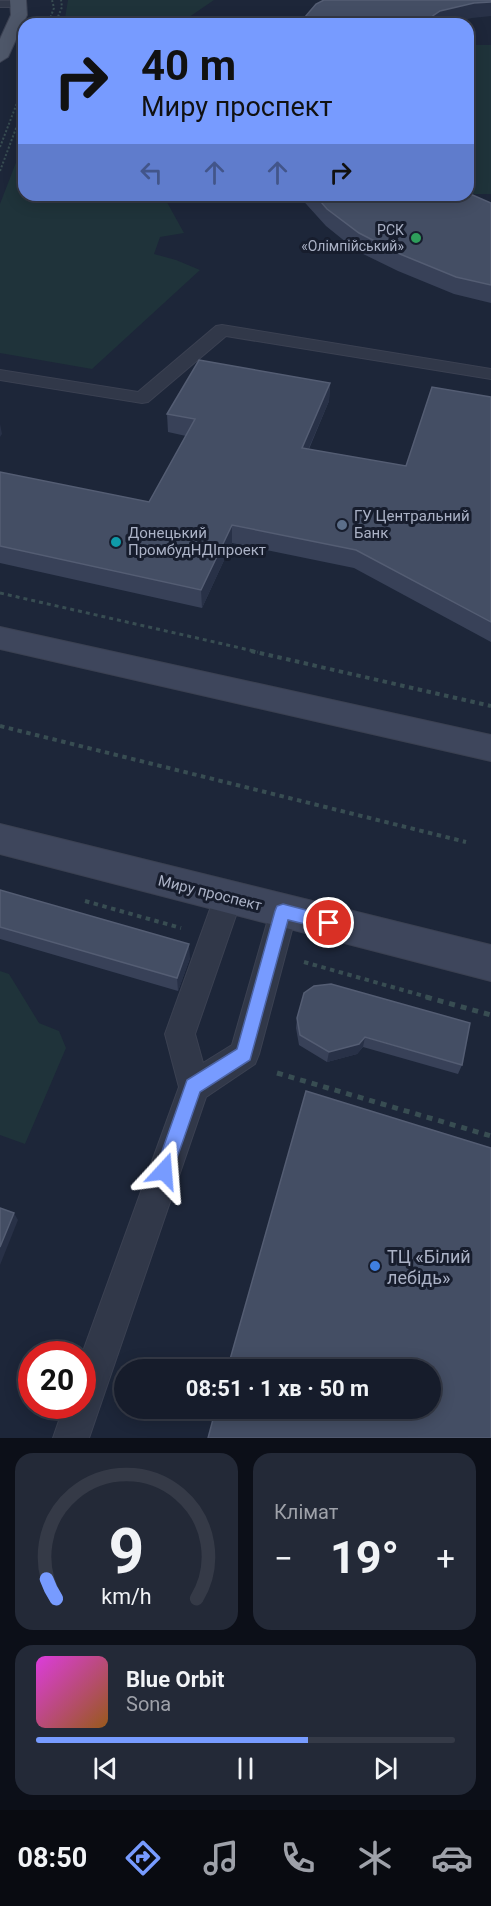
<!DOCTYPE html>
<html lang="uk">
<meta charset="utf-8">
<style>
:root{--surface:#161c2b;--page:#232937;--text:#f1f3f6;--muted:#9ea1a9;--line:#353a47;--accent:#779bff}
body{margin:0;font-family:Roboto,sans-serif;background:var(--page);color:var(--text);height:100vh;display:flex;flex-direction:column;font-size:22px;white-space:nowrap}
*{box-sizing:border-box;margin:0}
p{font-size:20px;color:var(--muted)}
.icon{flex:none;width:33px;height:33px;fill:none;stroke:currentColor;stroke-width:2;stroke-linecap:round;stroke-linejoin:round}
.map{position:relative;height:1438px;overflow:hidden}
.side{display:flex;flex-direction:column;gap:15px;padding:15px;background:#0c0f18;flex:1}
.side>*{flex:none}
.hud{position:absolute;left:18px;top:18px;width:456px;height:183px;border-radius:18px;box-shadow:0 3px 15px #0003,0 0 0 2px var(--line);background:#779bff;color:#111;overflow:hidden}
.speed{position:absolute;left:18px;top:1341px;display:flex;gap:12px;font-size:30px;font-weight:700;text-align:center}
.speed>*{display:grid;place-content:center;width:78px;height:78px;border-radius:50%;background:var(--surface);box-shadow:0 3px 15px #0003,0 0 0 2px var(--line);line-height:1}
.speed .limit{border:9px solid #d22;background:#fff;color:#111}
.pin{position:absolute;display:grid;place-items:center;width:51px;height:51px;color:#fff;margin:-26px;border:3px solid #fff;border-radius:50%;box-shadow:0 2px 6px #0007}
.me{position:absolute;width:66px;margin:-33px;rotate:19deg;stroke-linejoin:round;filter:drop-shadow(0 0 4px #0008)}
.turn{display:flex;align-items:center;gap:21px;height:126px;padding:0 24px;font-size:27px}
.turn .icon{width:78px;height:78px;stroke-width:2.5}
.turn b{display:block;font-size:42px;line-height:51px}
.lanes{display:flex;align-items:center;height:57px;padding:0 24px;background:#0003;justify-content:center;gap:30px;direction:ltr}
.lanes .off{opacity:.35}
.big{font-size:45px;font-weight:700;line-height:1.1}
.side .widget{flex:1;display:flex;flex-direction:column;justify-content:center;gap:9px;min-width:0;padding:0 21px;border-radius:18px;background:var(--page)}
.side .dial{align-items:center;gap:0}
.dial svg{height:156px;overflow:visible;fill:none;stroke:var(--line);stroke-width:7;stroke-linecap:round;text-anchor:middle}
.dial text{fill:var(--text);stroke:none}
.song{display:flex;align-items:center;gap:18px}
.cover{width:72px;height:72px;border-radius:9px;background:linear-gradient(135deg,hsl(300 70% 55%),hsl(30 70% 35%))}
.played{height:6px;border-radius:3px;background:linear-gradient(90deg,var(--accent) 65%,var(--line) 65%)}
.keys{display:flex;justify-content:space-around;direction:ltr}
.heat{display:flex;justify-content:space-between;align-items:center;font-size:33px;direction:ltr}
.side .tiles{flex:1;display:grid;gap:15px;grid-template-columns:1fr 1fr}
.widget:last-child{grid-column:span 2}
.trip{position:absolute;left:114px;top:1359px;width:327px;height:60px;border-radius:30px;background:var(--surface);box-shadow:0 3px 15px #0003,0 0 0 2px var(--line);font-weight:700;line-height:60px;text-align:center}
.menu{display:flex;height:96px;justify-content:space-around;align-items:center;background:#090b11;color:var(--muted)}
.menu .icon{width:42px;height:42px}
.menu .selected{color:var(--accent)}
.menu b{font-size:27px;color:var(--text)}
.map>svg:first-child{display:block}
.green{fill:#1f333a}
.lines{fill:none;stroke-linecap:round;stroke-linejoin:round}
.lane-casing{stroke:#3b4152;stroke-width:2}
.secondary-casing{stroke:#3b4152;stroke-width:2}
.primary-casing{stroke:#3b4152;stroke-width:2}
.path-far3{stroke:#384d52;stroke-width:2;stroke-dasharray:2 2;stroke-linecap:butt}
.path-far2{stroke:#384d52;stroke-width:3;stroke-dasharray:4 4;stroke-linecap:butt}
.path-far1{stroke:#384d52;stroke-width:4;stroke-dasharray:4.5 4.5;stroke-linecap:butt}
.path{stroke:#384d52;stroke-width:5;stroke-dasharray:6 6;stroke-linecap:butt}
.lane{fill:#313849;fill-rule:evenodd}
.secondary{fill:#3e465c;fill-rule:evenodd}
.primary{fill:#4e5769;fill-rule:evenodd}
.wall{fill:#384158}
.shaded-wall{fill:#283147}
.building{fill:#444e64;stroke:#545d73;stroke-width:1.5}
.route{fill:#779bff;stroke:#4d65a6;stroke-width:1.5}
.leisure-dot{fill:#2e9e5b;stroke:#171d2d;stroke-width:2}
.service-dot{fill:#5c6f8a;stroke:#171d2d;stroke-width:2}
.culture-dot{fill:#0f9aa8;stroke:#171d2d;stroke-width:2}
.shop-dot{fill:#3f7fe0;stroke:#171d2d;stroke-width:2}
.labels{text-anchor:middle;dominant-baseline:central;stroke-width:6;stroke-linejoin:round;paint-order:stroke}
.far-poi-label{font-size:14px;fill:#abb2c6;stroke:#171d2d;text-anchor:end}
.poi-label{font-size:15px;fill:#abb2c6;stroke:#171d2d;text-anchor:start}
.street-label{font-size:15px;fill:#abb2c6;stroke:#171d2d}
.near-poi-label{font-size:18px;fill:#abb2c6;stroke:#171d2d;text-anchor:start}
</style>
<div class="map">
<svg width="491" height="1438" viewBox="0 0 491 1438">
<rect width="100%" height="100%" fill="#1d2639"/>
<path class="green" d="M68,0H214L179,24H64Z
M468,45H491V194H468Z
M22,147L24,195H163L184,233L160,237L154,254L176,260L200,270L92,369L0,353V204Z
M0,971L9,974L39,1023L59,1031L66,1048L25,1144L0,1135Z"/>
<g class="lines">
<defs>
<path id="lane" d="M0,1H19L25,4L19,7H0Z
M222,325L491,369V379L226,336L148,402L142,403L0,380V370L138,392L216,326Z
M228,886L238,890L242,898L195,1034L203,1063L232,1045L273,902L283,899L293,902L297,911L259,1054L255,1064L206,1097L89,1438H53L64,1406H82V1354L179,1087L165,1034L214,898L218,890Z"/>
<path id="secondary" d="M0,627L491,735V761L0,649Z
M0,824L491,945V981L0,854Z"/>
<path id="primary" d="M10,0H26L27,15L8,57L0,62V39L11,15Z"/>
</defs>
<use href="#lane" class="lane-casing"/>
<use href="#secondary" class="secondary-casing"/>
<use href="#primary" class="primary-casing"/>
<path class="path-far3" d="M49,21L54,8L52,0
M55,24L62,7L61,0
M0,147L24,85
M0,171L24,107"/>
<path class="path-far2" d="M0,593L258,652"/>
<path class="path-far1" d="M251,651L491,706
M0,726L466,842
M85,901L181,928
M304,962L431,998"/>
<path class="path" d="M426,997L491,1015
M277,1073L491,1136"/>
<use href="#lane" class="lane"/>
<use href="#secondary" class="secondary"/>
<use href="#primary" class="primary"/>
</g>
<path class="wall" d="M298,195H468L491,203V303L454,294L398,271L357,251L326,226Z
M330,383L329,401L309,449L406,466L491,397V642L354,568L232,543L202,608L0,563V472L149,502L186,436L168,432L167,414Z
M0,890L190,958L178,991L0,939Z
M297,1018L462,1065L458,1074L363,1047L357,1054L327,1062L299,1045L296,1028Z"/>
<path class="shaded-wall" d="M491,2V16L472,18L447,24H421L440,11L474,3Z
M330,383L329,401L301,466L302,448Z
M0,424L2,434L0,437Z
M232,525V543L202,608L201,590Z
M189,944L190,958L178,991L177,978Z
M365,1037L363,1047L357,1054L327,1062L329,1052Z
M14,1213L18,1220L0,1265V1247Z"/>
<path class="building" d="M324,0H491V2L474,3L440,11L421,24H299L316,4Z
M468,193L491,203V285L456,277L400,254L359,233L327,209L315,195H468Z
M199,360L330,383L302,448L406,466L432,387L491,397V622L356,550L232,525L201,590L0,546V472L149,502L195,419L167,414Z
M0,890L189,944L177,978L0,927Z
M331,984L470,1023L462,1065L365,1037L359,1044L329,1052L300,1035L297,1018L304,993L314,986Z
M306,1091L491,1148V1438H208L216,1408H430V1370H227Z
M0,1208L14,1213L0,1247Z"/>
<path class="route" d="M283,904L329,916L335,918L337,923L335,928L329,930L288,920L250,1060L200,1092L170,1178L164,1180L157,1178L155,1171L187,1080L237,1049L275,911L277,906Z"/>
<circle class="leisure-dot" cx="416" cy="238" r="6"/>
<circle class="service-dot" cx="342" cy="525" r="6"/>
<circle class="culture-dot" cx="116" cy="542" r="6"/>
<circle class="shop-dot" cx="375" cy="1266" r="6"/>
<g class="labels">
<g class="far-poi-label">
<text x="404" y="230">РСК<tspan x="404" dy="16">«Олімпійський»</tspan></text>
</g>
<g class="poi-label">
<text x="354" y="516">ГУ Центральний<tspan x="354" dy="17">Банк</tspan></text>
<text x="128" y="533">Донецький<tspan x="128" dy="17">ПромбудНДІпроект</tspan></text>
</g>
<g class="street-label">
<text transform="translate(210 893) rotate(14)">Миру проспект</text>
</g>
<g class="near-poi-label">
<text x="387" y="1256">ТЦ «Білий<tspan x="387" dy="21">лебідь»</tspan></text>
</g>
</g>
</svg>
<div class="speed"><div class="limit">20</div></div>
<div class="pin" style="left:329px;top:923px;background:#d93025"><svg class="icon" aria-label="arrive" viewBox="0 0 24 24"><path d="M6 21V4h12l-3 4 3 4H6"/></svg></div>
<svg class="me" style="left:164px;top:1171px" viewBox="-20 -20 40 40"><path d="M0-17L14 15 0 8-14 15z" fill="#779bff" stroke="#fff" stroke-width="4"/></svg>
<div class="trip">08:51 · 1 хв · 50 m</div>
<div class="hud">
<div class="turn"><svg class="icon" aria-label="right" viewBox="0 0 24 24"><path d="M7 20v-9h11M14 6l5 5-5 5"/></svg><div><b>40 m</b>Миру проспект</div></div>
<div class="lanes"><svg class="icon off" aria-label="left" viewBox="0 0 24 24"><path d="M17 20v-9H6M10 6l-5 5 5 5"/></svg><svg class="icon off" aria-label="ahead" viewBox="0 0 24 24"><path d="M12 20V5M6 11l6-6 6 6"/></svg><svg class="icon off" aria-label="ahead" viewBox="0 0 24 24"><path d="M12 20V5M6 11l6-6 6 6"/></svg><svg class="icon" aria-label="right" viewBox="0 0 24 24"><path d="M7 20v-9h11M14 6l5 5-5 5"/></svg></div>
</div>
</div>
<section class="side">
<div class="tiles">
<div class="widget dial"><svg viewBox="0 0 100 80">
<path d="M14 69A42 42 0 1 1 86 69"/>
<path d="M14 69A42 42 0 0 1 9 59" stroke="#779bff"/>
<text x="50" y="56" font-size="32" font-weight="700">9</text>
<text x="50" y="72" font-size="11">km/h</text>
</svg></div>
<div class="widget"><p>Клімат</p>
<div class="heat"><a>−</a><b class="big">19°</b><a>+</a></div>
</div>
<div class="widget">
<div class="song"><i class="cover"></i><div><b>Blue Orbit</b><p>Sona</p></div></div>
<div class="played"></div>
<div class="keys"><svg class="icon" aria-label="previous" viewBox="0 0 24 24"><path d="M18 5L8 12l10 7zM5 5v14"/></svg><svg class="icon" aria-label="pause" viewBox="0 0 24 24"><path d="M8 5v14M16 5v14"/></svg><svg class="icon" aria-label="next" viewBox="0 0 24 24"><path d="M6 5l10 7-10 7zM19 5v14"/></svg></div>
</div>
</div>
</section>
<nav class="menu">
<b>08:50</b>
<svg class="icon selected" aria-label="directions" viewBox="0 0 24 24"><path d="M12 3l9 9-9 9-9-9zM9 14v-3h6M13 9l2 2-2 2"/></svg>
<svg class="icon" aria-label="music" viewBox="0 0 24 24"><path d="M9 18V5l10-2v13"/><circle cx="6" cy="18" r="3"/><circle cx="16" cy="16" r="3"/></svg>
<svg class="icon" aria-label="phone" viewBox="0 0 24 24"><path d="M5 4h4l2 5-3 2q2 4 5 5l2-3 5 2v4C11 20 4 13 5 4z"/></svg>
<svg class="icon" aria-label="climate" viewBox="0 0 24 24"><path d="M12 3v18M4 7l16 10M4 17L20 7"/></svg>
<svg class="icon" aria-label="car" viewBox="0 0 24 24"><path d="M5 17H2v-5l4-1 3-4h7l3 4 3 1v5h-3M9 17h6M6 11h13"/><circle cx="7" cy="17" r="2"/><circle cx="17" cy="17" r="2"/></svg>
</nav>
